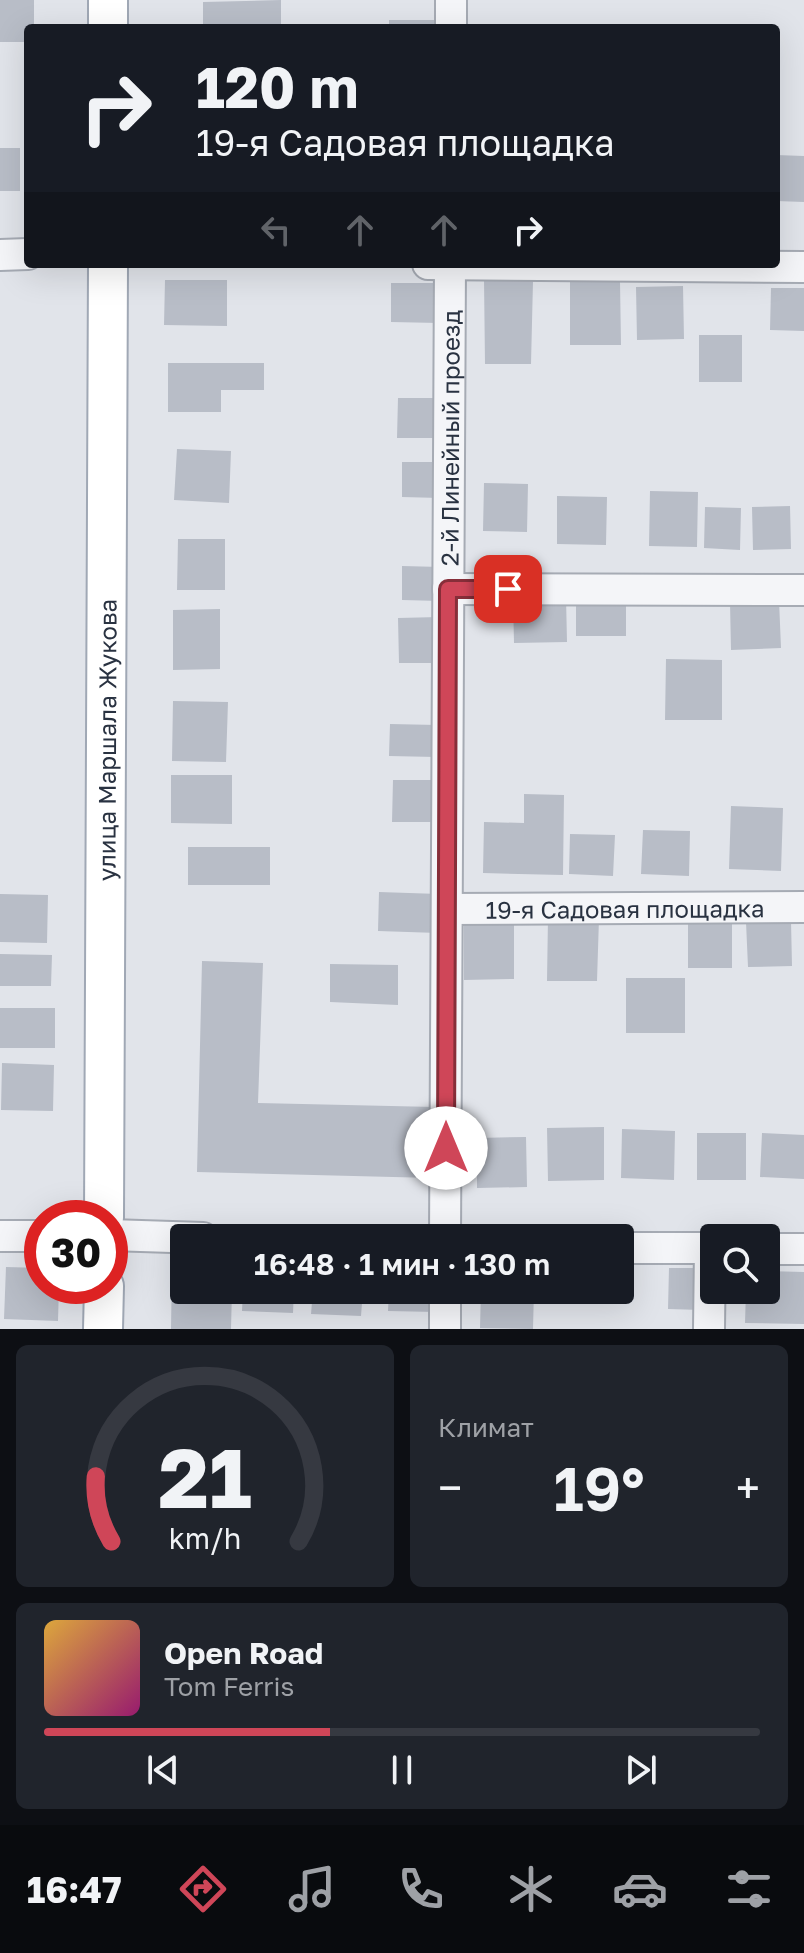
<!DOCTYPE html>
<html lang="ru">
<meta charset="utf-8">
<style>
:root{--surface:#171b24;--page:#20242c;--text:#f1f3f6;--muted:#9ea1a6;--line:#363941;--accent:#cf4658}
body{margin:0;font-family:"Golos Text",sans-serif;background:var(--page);color:var(--text);height:100vh;display:flex;flex-direction:column;font-size:30px;white-space:nowrap}
*{box-sizing:border-box;margin:0}
p{font-size:26px;color:var(--muted)}
.icon{flex:none;width:44px;height:44px;fill:none;stroke:currentColor;stroke-width:2;stroke-linecap:round;stroke-linejoin:round}
.map{position:relative;height:1329px;overflow:hidden}
.sheet{display:flex;flex-direction:column;gap:16px;padding:16px;background:#0d0f14;flex:1}
.sheet>*{flex:none}
.guide{position:absolute;left:24px;top:24px;width:756px;height:244px;border-radius:8px;box-shadow:0 8px 32px #0002;background:#171b24;color:var(--text);overflow:hidden}
.controls{position:absolute;left:700px;top:1224px;display:grid;gap:16px}
.controls a{display:grid;place-items:center;width:80px;height:80px;border-radius:8px;background:var(--surface);box-shadow:0 8px 32px #0002;font-size:40px}
.speed{position:absolute;left:24px;top:1200px;display:flex;gap:16px;font-size:40px;font-weight:700;text-align:center}
.speed>*{display:grid;place-content:center;width:104px;height:104px;border-radius:50%;background:var(--surface);box-shadow:0 8px 32px #0002;line-height:1}
.speed .limit{border:12px solid #d22;background:#fff;color:#111}
.pin{position:absolute;display:grid;place-items:center;width:68px;height:68px;color:#fff;margin:-34px;border-radius:16px;box-shadow:0 4px 12px #0006}
.me{position:absolute;width:88px;margin:-44px;rotate:0deg;stroke-linejoin:round;filter:drop-shadow(0 0 6px #0008)}
.turn{display:flex;align-items:center;gap:28px;height:168px;padding:0 40px;font-size:36px}
.turn .icon{width:104px;height:104px;stroke-width:2.5}
.turn b{display:block;font-size:56px;line-height:68px}
.lanes{display:flex;align-items:center;height:76px;padding:0 40px;background:#0003;justify-content:center;gap:40px;direction:ltr}
.lanes .off{opacity:.35}
.big{font-size:60px;font-weight:600;line-height:1.1}
.sheet .card{flex:1;display:flex;flex-direction:column;justify-content:center;gap:12px;min-width:0;padding:0 28px;border-radius:12px;background:var(--page)}
.sheet .dial{align-items:center;gap:0}
.dial svg{height:208px;overflow:visible;fill:none;stroke:var(--line);stroke-width:7;stroke-linecap:round;text-anchor:middle}
.dial text{fill:var(--text);stroke:none}
.song{display:flex;align-items:center;gap:24px}
.cover{width:96px;height:96px;border-radius:12px;background:linear-gradient(135deg,hsl(40 70% 55%),hsl(320 70% 35%))}
.played{height:8px;border-radius:4px;background:linear-gradient(90deg,var(--accent) 40%,var(--line) 40%)}
.keys{display:flex;justify-content:space-around;direction:ltr}
.heat{display:flex;justify-content:space-between;align-items:center;font-size:44px;direction:ltr}
.sheet .tiles{flex:1;display:grid;gap:16px;grid-template-columns:1fr 1fr}
.card:last-child{grid-column:span 2}
.trip{position:absolute;left:170px;top:1224px;width:464px;height:80px;border-radius:8px;background:var(--surface);box-shadow:0 8px 32px #0002;font-weight:600;line-height:80px;text-align:center}
.tab-bar{display:flex;height:128px;justify-content:space-around;align-items:center;background:#090b0e;color:var(--muted)}
.tab-bar .icon{width:56px;height:56px}
.tab-bar .on{color:var(--accent)}
.tab-bar b{font-size:36px;color:var(--text)}
.map>svg:first-child{display:block}
.building{fill:#b8bdc7}
.lines{fill:none;stroke-linecap:round;stroke-linejoin:round}
.minor-casing{stroke:#a6abb4;stroke-width:34}
.major-casing{stroke:#a0a8b5;stroke-width:42}
.minor{stroke:#f4f5f8;stroke-width:30}
.major{stroke:#fff;stroke-width:38}
.route-casing{stroke:#872e39;stroke-width:20}
.route{stroke:#cf4658;stroke-width:14}
.labels{text-anchor:middle;dominant-baseline:central;stroke-width:6;stroke-linejoin:round;paint-order:stroke}
.street-label{font-size:24px;fill:#293241;stroke:#f1f3f7}
</style>
<div class="map">
<svg width="804" height="1329" viewBox="0 0 804 1329">
<rect width="100%" height="100%" fill="#e1e4ea"/>
<path class="building" d="M0,0H34V28H28V42H0Z
M281,0V28H203V2Z
M389,20H441V28H389Z
M0,148H20V191H0Z
M776,155L804,156V202L776,201Z
M484,279L533,281L531,364H485Z
M165,280H227V326L164,325Z
M570,282H620L621,345H570Z
M391,283H440L439,323L391,322Z
M683,286L684,339L637,340L636,287Z
M771,288H804V331L770,330Z
M699,335H742V382H699Z
M168,363H264V390H221V412H168Z
M398,398H438V438H397Z
M177,449L231,451L229,503L174,500Z
M402,462H440V498L402,497Z
M484,483L528,484L527,532L483,531Z
M650,491L698,492L697,547L649,546Z
M557,496L607,497L606,545L557,544Z
M790,506L791,549L753,550L752,507Z
M705,507L741,508L740,550L704,548Z
M178,539H225V590H177Z
M402,566L441,567L440,601L402,600Z
M576,596H626V636H576Z
M566,597L567,642L514,643L513,598Z
M779,600L781,648L731,650L730,602Z
M220,609V669L173,670V610Z
M439,617V663H399L398,618Z
M666,659L722,660V720H665Z
M173,701L228,702L226,762L172,761Z
M390,724L437,725L436,757L389,756Z
M171,775H232V824L171,823Z
M393,780H437L436,822H392Z
M524,794L564,795L563,875L483,873L484,822L524,823Z
M731,806L783,808L781,871L729,869Z
M643,830L690,831L689,876L641,874Z
M570,834L615,835L613,876L569,874Z
M188,847H270V885H188Z
M379,892L439,894L438,933L378,931Z
M0,894L48,895L47,943L0,942Z
M548,917L599,918L597,981H547Z
M688,918H732V968H688Z
M791,921L792,966L748,967L746,922Z
M464,923H514V979L464,980Z
M0,954L52,955L51,986H0Z
M202,961L263,963L258,1103L435,1107L433,1178L197,1172Z
M330,964L398,965V1005L330,1002Z
M626,978H685V1033H626Z
M0,1008H55V1048H0Z
M2,1063L54,1065L53,1111L1,1110Z
M604,1127V1180L548,1181L547,1128Z
M622,1129L675,1131L674,1180L621,1178Z
M697,1133H746V1180H697Z
M762,1133L804,1135V1179L760,1177Z
M526,1137L527,1187L477,1188V1138Z
M172,1265H184V1290H232L231,1329H171Z
M6,1267L42,1268V1286H59L58,1321L4,1319Z
M669,1268H703L702,1310L668,1309Z
M766,1271L804,1272V1324L745,1323L746,1290H766Z
M243,1290H294L293,1313L242,1311Z
M313,1290H363L361,1316L311,1314Z
M389,1290H437L436,1312L388,1311Z
M481,1290H534L533,1329L480,1328Z"/>
<g class="lines">
<defs>
<g id="minor">
<path d="M451,28V0"/>
<path d="M0,255L28,254"/>
<path d="M428,264L804,267"/>
<path d="M448,589L804,590"/>
<path id="s1" d="M447,909L804,907"/>
<path d="M110,1235L203,1238"/>
<path d="M0,1236H42"/>
<path id="s2" d="M445,1238L450,264"/>
<path d="M620,1248H714"/>
<path d="M766,1249H804"/>
<path d="M445,1329V1290"/>
<path d="M709,1329L710,1248"/>
</g>
<g id="major">
<path d="M108,28V0"/>
<path id="s3" d="M104,1218L108,264"/>
<path d="M103,1329L104,1286"/>
</g>
</defs>
<use href="#minor" class="minor-casing"/>
<use href="#major" class="major-casing"/>
<use href="#minor" class="minor"/>
<use href="#major" class="major"/>
</g>
<g class="lines">
<defs>
<path id="route" d="M446,1148L448,589H508"/>
</defs>
<use href="#route" class="route-casing"/>
<use href="#route" class="route"/>
</g>
<g class="labels">
<g class="street-label">
<text stroke="none"><textPath href="#s2" startOffset="800">2-й Линейный проезд</textPath></text>
<text stroke="none"><textPath href="#s3" startOffset="478">улица Маршала Жукова</textPath></text>
<text stroke="none"><textPath href="#s1" startOffset="178">19-я Садовая площадка</textPath></text>
</g>
</g>
</svg>
<div class="controls">
<a><svg class="icon" aria-label="search" viewBox="0 0 24 24"><circle cx="10" cy="10" r="6"/><path d="M15 15l6 6"/></svg></a>
</div>
<div class="speed"><div class="limit">30</div></div>
<div class="pin" style="left:508px;top:589px;background:#d93025"><svg class="icon" aria-label="arrive" viewBox="0 0 24 24"><path d="M6 21V4h12l-3 4 3 4H6"/></svg></div>
<svg class="me" style="left:446px;top:1148px" viewBox="-20 -20 40 40"><circle r="19" fill="#fff"/><path d="M0-13L10 11 0 6-10 11z" fill="#cf4658"/></svg>
<div class="trip">16:48 · 1 мин · 130 m</div>
<div class="guide">
<div class="turn"><svg class="icon" aria-label="right" viewBox="0 0 24 24"><path d="M7 20v-9h11M14 6l5 5-5 5"/></svg><div><b>120 m</b>19-я Садовая площадка</div></div>
<div class="lanes"><svg class="icon off" aria-label="left" viewBox="0 0 24 24"><path d="M17 20v-9H6M10 6l-5 5 5 5"/></svg><svg class="icon off" aria-label="ahead" viewBox="0 0 24 24"><path d="M12 20V5M6 11l6-6 6 6"/></svg><svg class="icon off" aria-label="ahead" viewBox="0 0 24 24"><path d="M12 20V5M6 11l6-6 6 6"/></svg><svg class="icon" aria-label="right" viewBox="0 0 24 24"><path d="M7 20v-9h11M14 6l5 5-5 5"/></svg></div>
</div>
</div>
<section class="sheet">
<div class="tiles">
<div class="card dial"><svg viewBox="0 0 100 80">
<path d="M14 69A42 42 0 1 1 86 69"/>
<path d="M14 69A42 42 0 0 1 8 44" stroke="#cf4658"/>
<text x="50" y="56" font-size="32" font-weight="700">21</text>
<text x="50" y="72" font-size="11">km/h</text>
</svg></div>
<div class="card"><p>Климат</p>
<div class="heat"><a>−</a><b class="big">19°</b><a>+</a></div>
</div>
<div class="card">
<div class="song"><i class="cover"></i><div><b>Open Road</b><p>Tom Ferris</p></div></div>
<div class="played"></div>
<div class="keys"><svg class="icon" aria-label="previous" viewBox="0 0 24 24"><path d="M18 5L8 12l10 7zM5 5v14"/></svg><svg class="icon" aria-label="pause" viewBox="0 0 24 24"><path d="M8 5v14M16 5v14"/></svg><svg class="icon" aria-label="next" viewBox="0 0 24 24"><path d="M6 5l10 7-10 7zM19 5v14"/></svg></div>
</div>
</div>
</section>
<nav class="tab-bar">
<b>16:47</b>
<svg class="icon on" aria-label="directions" viewBox="0 0 24 24"><path d="M12 3l9 9-9 9-9-9zM9 14v-3h6M13 9l2 2-2 2"/></svg>
<svg class="icon" aria-label="music" viewBox="0 0 24 24"><path d="M9 18V5l10-2v13"/><circle cx="6" cy="18" r="3"/><circle cx="16" cy="16" r="3"/></svg>
<svg class="icon" aria-label="phone" viewBox="0 0 24 24"><path d="M5 4h4l2 5-3 2q2 4 5 5l2-3 5 2v4C11 20 4 13 5 4z"/></svg>
<svg class="icon" aria-label="climate" viewBox="0 0 24 24"><path d="M12 3v18M4 7l16 10M4 17L20 7"/></svg>
<svg class="icon" aria-label="car" viewBox="0 0 24 24"><path d="M5 17H2v-5l4-1 3-4h7l3 4 3 1v5h-3M9 17h6M6 11h13"/><circle cx="7" cy="17" r="2"/><circle cx="17" cy="17" r="2"/></svg>
<svg class="icon" aria-label="filters" viewBox="0 0 24 24"><path d="M4 7h16M4 17h16"/><circle cx="9" cy="7" r="2"/><circle cx="15" cy="17" r="2"/></svg>
</nav>
